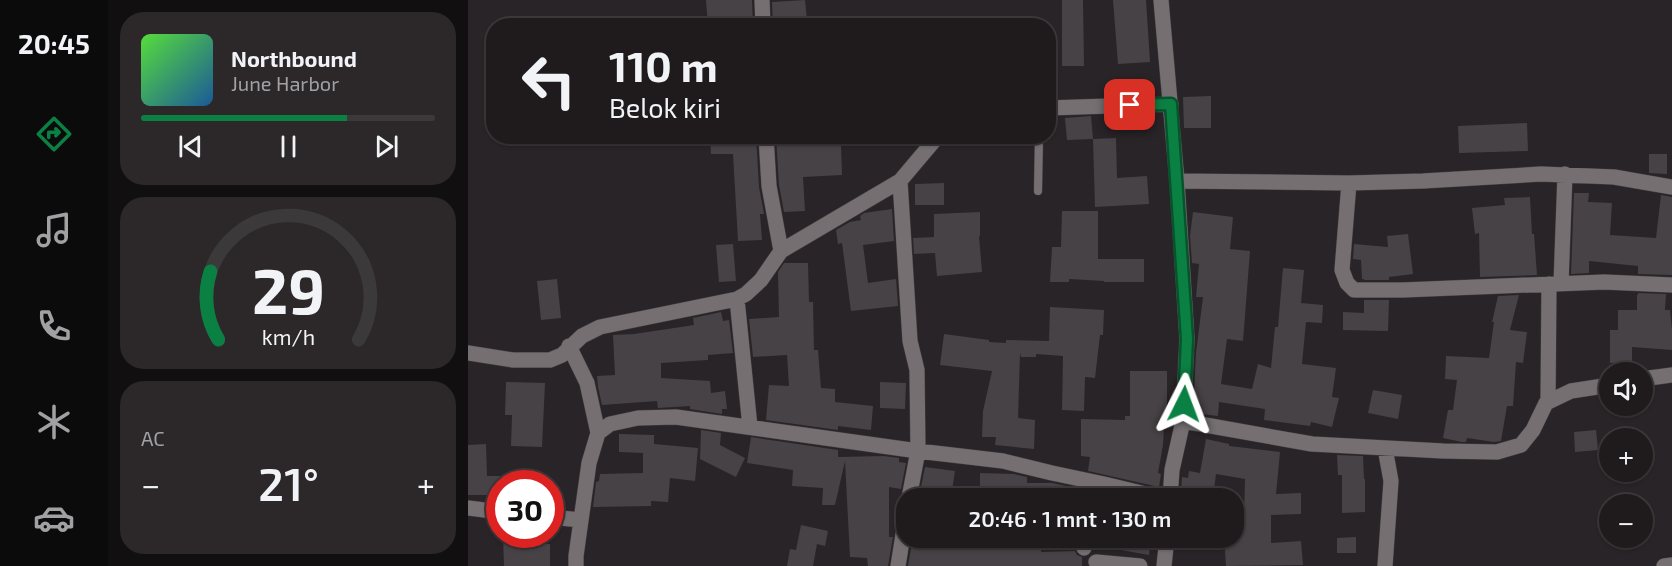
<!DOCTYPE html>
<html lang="id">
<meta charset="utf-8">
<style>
:root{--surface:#1f1b1d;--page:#2c282a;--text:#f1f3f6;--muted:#a1a1a4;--line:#3c393b;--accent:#0b8043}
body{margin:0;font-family:"Exo 2",sans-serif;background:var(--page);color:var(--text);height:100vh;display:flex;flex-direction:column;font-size:22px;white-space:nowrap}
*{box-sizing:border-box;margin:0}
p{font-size:20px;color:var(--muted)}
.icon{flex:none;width:33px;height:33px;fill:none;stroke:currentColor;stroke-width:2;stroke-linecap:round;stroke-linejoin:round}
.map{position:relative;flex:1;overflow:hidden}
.sheet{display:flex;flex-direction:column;gap:12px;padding:12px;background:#110f10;width:360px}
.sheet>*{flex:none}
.guide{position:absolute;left:18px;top:18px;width:570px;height:126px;border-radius:24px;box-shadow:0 2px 4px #0004,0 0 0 2px var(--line);background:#1f1b1d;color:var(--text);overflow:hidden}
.tools{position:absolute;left:1131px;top:362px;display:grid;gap:12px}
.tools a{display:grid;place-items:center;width:54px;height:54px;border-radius:50%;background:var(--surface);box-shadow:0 2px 4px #0004,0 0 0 2px var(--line);font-size:30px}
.speed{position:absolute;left:18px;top:470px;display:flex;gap:12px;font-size:30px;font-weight:700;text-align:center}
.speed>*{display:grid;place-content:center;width:78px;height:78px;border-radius:50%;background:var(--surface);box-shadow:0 2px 4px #0004,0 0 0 2px var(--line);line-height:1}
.speed .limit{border:9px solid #d22;background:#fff;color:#111}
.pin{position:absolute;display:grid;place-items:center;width:51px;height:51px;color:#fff;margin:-26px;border-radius:12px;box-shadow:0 3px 9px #0006}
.me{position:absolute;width:66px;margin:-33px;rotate:3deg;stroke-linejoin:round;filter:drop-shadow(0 0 4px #0008)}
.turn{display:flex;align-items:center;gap:21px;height:126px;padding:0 24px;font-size:27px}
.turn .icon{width:78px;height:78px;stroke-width:2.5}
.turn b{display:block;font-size:42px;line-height:51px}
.big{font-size:45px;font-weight:600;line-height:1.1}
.sheet .card{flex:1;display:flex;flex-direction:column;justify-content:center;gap:9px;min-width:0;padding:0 21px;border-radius:24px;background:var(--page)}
.sheet .dial{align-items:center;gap:0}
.dial svg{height:156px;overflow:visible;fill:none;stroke:var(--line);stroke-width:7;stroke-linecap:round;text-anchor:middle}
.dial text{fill:var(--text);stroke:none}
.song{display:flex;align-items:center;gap:18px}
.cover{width:72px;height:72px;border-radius:9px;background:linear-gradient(135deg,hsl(110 70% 55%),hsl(210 70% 35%))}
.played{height:6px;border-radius:3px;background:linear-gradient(90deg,var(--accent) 70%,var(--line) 70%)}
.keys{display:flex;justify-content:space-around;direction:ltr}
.heat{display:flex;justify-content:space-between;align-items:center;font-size:33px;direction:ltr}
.trip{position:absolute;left:428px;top:488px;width:348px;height:60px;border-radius:24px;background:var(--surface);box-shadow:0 2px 4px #0004,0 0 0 2px var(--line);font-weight:600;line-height:60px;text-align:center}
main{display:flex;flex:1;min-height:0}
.dock{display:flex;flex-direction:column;width:108px;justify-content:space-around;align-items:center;background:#0c0b0c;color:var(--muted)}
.dock .icon{width:42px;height:42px}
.dock .current{color:var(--accent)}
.dock b{font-size:27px;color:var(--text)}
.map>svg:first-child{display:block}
.building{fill:#474245}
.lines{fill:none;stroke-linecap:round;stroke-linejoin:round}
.lane-casing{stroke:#433f41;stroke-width:9}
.street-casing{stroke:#433f41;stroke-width:16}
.lane{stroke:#756f72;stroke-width:8}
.street{stroke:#756f72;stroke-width:15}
.route-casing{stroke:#07532c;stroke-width:15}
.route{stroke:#0b8043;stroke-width:10}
</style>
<main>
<nav class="dock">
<b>20:45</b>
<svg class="icon current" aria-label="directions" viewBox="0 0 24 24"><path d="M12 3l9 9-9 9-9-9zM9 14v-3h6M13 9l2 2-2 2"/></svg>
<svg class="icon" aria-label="music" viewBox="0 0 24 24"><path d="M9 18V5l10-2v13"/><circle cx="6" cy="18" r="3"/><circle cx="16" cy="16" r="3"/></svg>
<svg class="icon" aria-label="phone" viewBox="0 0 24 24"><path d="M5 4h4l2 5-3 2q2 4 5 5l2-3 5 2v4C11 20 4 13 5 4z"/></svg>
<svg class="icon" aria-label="climate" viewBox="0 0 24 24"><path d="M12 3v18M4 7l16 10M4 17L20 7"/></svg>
<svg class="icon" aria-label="car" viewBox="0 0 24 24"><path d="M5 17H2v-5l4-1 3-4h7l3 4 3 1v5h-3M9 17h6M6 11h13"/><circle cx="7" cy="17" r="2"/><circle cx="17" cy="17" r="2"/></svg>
</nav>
<section class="sheet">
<div class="card">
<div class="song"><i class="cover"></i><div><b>Northbound</b><p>June Harbor</p></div></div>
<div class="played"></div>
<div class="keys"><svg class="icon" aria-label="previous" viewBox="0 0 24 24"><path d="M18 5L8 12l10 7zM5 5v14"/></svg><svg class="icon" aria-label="pause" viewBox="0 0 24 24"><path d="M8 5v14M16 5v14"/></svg><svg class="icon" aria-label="next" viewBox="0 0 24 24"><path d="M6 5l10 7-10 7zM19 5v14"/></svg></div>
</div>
<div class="card dial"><svg viewBox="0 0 100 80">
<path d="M14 69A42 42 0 1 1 86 69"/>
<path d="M14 69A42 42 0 0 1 10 34" stroke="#0b8043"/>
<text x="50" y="56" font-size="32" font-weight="700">29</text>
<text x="50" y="72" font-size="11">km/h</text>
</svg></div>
<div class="card"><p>AC</p>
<div class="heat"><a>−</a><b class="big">21°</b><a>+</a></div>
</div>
</section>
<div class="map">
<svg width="1204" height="566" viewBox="0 0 1204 566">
<rect width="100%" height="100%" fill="#292427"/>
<path class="building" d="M238,0H284L285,26H240Z
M337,0L339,20L329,21V26H305L304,2Z
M594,0H615L616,66H594Z
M645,0H678L682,62L650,64Z
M743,96V128H716L715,97Z
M623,116L625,139L599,140L597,118Z
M1059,123L1060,151L991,153L990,126Z
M242,136H288L291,187L296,214H292L294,240L270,241L265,154H243Z
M308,136H340V146L373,145L374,175L335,177L337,211L316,212L311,185Z
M648,138L649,178L679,176L681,204L627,207L625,139Z
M1181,154H1199V174L1181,173Z
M476,183V205H447V184Z
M1106,193H1121L1120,202L1144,203L1142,235L1188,238L1193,195L1204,197V275L1170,274V266L1121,261V273L1103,274Z
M1062,197L1064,234H1066L1069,275L1012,277L1011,233L1007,234L1004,208L1037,205L1036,198Z
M424,209L426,241L395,245L400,283L428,279L430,306L383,311L374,243L370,244L368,230L382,222L393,220L392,216L396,213Z
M594,211H630V259H676V282H636V281L601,279V282H582L584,247H593Z
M512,212V236H511L514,272L469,276L467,253L446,254L445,238L466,237V214Z
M725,212L765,217L762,249L782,251L775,341L759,339L753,384L784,389L790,364L803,368L807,327H810L815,268L836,270L833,303L855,305L854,323L838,322L834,364L868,368L864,397L871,398L864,427L843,422L842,426L796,420L797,409L751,402L750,416L725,413L728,353L735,297H728L731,264L724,263L722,236Z
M940,234L945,274L921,277V280H896V279H894L893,260L885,259L886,244L920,247L919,236Z
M265,244L268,281L251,282L248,245Z
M316,263H340L341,302H345L346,350H350L353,388L367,389V402L405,406L403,430L370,426V430L298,420L301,385L321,386L319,355L285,357L281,319L311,317L310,272Z
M89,279L93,318L73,320L69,281Z
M1170,293L1198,294L1197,310H1202L1204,330V350L1164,347V362L1142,363V330H1150V310H1169V295H1170Z
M1051,295L1042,330L1059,332L1055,363L1048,362L1045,406H1039L1033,441L1026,442L999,438L998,442H994L975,438L980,410H985L989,380L977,379L978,356L1021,358L1026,322H1024L1030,296Z
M896,300H921L920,331L875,330V312L896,313Z
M582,307L636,310L635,335H632L627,378L617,377L616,411L594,410L595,356L568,354V357H553L552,353L550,418L567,420L566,449L527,445L528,437H514L515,411L524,371L472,365L476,334L521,340V342L538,343V340L581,341Z
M253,312L255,321L261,320L265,353L240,355V360L193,363V378L242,381L243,393L257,391L259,409H254V414L222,409V406L190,408L189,401L134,405L130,387L129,376L147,375L145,335L166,334L226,325L225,318Z
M662,371H699V410H697L695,445L690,473L693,474L691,487L620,471L622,457L613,456V419L657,420V416H662Z
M38,382L77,383L74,447L43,446L44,415H37Z
M412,382L438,383L437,409L412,408Z
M905,390L934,395L930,419L900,413Z
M233,430L253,433L252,445L277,458L268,477L232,459Z
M1128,430L1130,450L1107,452L1106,432Z
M151,434L186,435V444L230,448L227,481L202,478L200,502L183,501V506L125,507L128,482L131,481L132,474L175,473V453L151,452Z
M283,437L370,450V457L416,456L431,458V462L438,463L433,489L421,487V537H425L420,566H400L399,558L382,557L377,461L367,505H354L355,488L324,486L325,470L279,463Z
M738,439L761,444V446L812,452L808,494L833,493V514L803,515V543L833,541L835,565L758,566L756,537H765V517L776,516L777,479L748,474L745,498L713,494L714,477L720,478L721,471L732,473Z
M18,444L19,476H32V495H0V445Z
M869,455L895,456L896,479H897V512L874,513V475H870Z
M457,467L487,471L483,497L452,492Z
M512,473L546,474L559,477V483H584L603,487V498H535V497L512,496Z
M333,525L360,531L357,546L349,544L345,566H319L322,549L328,550Z
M35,534H66V544H82V566H36Z
M445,537H462V538L574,537L573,552L607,551L609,555L614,557V566H440Z
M655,537H683L681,555L653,550Z
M888,537V553H869V538Z"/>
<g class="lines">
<defs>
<path id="lane" d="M570,191L571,136"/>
<path id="street" d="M294,0L295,26
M693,0L709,181L719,339L715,421L704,470L702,498
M580,108L703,104
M298,136L301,186L313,251
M709,181L881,183L955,181L1073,174L1146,177L1204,187
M881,183L874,270L879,283L886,290H935L1136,282L1204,285
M1093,284L1097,174
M269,299L282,427
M101,346L119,383L130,433
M0,353L45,360H82L94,355L114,336L132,327L269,299L278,294L293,280L313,251L432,181L470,136
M1174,379L1204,375
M1080,402L1081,284
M715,421L844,444L975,451L1029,452L1053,445L1065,430L1078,403L1103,391L1142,385
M917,448L923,481L917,566
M441,498L450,451L535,461L584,473L636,484L694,498
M0,508L32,512
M82,517L113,520
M616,548L618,537
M628,562L672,566
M108,566V556L121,463L130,433L142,424L170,418L208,417L450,451L449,370L442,341L432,181
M430,566L438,516
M696,566L699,537
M1196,566L1204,565"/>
</defs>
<use href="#lane" class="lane-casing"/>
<use href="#street" class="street-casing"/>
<use href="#lane" class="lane"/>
<use href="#street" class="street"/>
</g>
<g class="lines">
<defs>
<path id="route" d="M662,105L703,104L719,339L716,404"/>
</defs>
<use href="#route" class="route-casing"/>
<use href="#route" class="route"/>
</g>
</svg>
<div class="tools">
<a><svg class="icon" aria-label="sound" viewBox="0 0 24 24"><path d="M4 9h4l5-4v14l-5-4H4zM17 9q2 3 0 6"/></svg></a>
<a>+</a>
<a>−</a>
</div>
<div class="speed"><div class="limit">30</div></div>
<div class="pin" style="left:662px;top:105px;background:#d93025"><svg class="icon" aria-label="arrive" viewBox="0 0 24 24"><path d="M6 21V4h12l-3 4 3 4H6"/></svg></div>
<svg class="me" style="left:716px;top:404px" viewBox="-20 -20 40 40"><path d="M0-17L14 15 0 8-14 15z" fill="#0b8043" stroke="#fff" stroke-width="4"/></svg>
<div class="trip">20:46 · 1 mnt · 130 m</div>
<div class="guide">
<div class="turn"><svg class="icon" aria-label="left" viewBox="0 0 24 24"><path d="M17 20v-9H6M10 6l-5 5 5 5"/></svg><div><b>110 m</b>Belok kiri</div></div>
</div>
</div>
</main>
